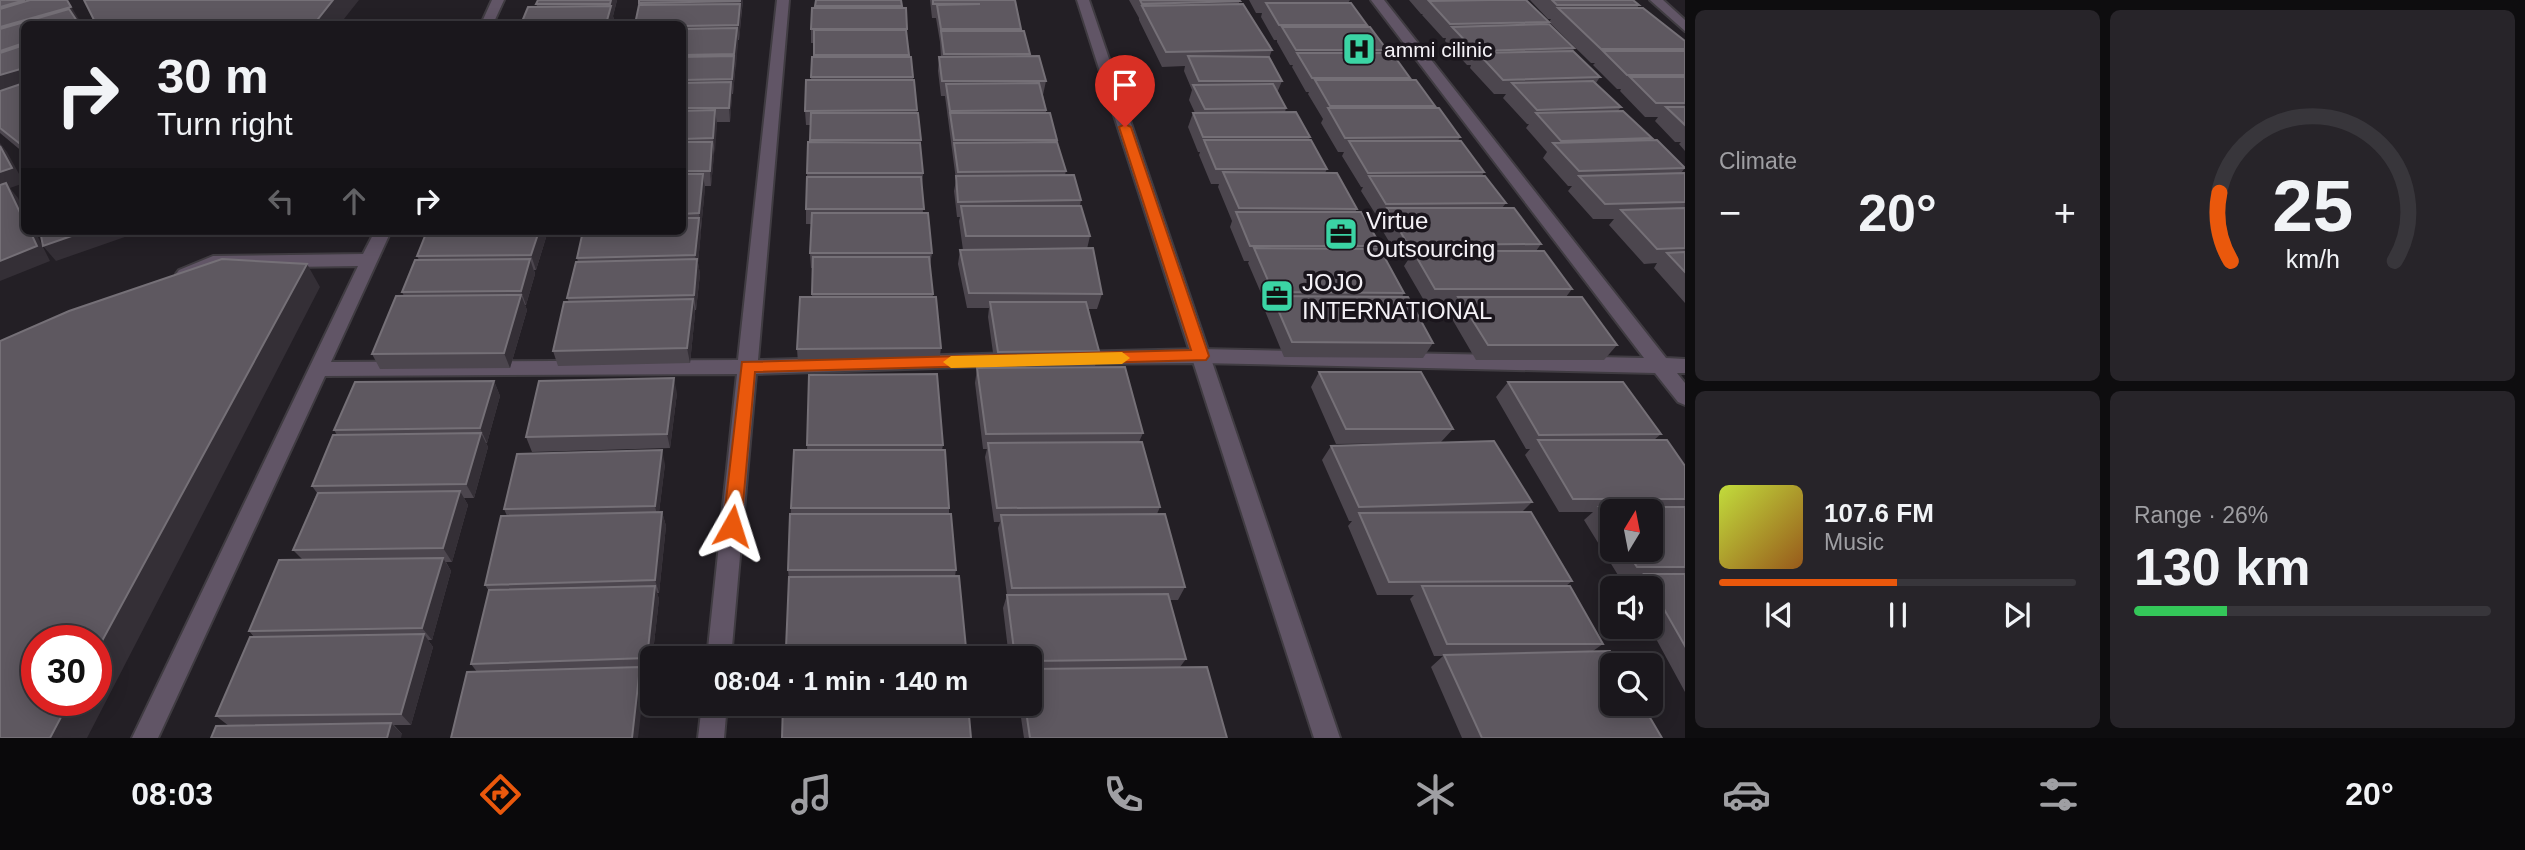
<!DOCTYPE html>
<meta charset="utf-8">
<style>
:root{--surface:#1a171c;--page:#272429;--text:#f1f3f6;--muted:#9f9fa3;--line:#38363b;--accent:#ea580c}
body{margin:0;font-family:Helvetica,sans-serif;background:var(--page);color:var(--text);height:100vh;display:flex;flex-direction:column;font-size:26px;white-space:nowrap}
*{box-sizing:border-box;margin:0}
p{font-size:23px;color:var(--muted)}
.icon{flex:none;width:38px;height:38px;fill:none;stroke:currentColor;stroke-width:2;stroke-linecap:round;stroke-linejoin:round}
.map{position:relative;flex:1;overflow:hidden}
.sheet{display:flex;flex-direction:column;gap:10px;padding:10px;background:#0e0d0f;width:840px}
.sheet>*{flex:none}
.top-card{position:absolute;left:21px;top:21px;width:665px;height:214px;border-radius:10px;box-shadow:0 4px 18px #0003,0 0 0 2px var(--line);background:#1a171c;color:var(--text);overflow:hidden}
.needle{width:46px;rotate:10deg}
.controls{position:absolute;left:1600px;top:499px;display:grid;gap:14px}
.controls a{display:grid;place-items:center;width:63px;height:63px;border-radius:10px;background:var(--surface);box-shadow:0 4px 18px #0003,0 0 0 2px var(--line);font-size:35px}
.speed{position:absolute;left:21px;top:625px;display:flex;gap:14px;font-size:35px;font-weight:700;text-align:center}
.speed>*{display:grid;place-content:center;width:91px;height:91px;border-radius:50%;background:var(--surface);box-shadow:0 4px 18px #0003,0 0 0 2px var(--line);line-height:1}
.speed .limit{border:10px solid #d22;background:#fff;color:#111}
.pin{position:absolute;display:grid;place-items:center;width:60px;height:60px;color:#fff;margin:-72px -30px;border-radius:50% 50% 50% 0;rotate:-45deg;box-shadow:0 0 7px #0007}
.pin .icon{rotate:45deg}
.me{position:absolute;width:77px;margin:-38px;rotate:6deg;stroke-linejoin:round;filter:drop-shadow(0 0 5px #0008)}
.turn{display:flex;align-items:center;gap:24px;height:147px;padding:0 21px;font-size:32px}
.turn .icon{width:91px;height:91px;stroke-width:2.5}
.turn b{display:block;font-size:49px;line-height:60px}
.lanes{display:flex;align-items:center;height:66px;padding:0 21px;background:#0003;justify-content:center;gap:35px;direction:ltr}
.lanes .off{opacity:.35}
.big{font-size:52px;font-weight:800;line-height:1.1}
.sheet .tile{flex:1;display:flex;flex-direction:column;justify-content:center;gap:10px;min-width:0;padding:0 24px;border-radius:10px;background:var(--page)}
.sheet .dial{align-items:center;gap:0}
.dial svg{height:182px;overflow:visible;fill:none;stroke:var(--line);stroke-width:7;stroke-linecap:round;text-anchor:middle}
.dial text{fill:var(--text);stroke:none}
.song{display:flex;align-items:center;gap:21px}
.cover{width:84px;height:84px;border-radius:10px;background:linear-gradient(135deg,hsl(70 70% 55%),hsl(30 70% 35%))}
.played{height:7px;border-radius:4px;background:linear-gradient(90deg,var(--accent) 50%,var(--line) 50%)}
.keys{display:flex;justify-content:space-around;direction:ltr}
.heat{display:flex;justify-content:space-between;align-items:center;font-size:38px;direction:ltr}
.charge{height:10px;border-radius:5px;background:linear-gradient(90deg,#34c759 26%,var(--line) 0)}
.sheet .tiles{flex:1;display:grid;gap:10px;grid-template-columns:repeat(2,1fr)}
.trip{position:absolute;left:640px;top:646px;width:402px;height:70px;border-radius:10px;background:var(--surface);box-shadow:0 4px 18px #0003,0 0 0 2px var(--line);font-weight:800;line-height:70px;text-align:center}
.tab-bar{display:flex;height:112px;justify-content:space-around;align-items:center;background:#0a090b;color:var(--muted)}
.tab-bar .icon{width:49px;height:49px}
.tab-bar .current{color:var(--accent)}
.tab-bar b{font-size:32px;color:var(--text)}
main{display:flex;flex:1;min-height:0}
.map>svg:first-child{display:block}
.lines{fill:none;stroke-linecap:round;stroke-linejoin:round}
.minor-casing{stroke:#403c42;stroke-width:4}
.tertiary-casing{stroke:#403c42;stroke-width:4}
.minor{fill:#615566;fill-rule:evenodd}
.tertiary{fill:#615566;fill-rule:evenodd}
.wall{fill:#4c464e;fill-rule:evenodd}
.shaded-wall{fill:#342f36}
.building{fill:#5e5860;stroke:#757077;stroke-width:2}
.route{fill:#ea580c;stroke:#983908;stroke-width:2}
.slow{fill:#f59e0b}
.labels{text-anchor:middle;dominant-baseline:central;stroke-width:7;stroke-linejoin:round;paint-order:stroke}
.far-poi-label{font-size:21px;fill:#f4f1f6;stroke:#1a151c;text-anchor:start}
.poi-label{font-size:24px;fill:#f4f1f6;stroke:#1a151c;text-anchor:start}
</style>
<main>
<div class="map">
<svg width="1685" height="738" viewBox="0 0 1685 738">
<rect width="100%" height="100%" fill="#231f25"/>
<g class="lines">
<defs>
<path id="minor" d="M492,0H504L493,24H481Z
M777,0H789L758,360L1018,353L1028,360L1025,365L756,374L731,658H707L737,374L325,376L158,738H132L358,266L215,268L185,280L176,274L179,270L213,256L363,254L375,231H391L331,362L738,360Z
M1371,0H1384L1666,358L1685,359V373H1677L1685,383V405L1678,402L1655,373L1201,363L1066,364L1063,359L1073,352L1201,349L1644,358Z
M1650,0H1663L1685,20V31Z
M702,704H727L724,738H698Z"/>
<path id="tertiary" d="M1077,0H1089L1340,738H1314Z"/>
</defs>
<use href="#minor" class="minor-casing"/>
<use href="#tertiary" class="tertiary-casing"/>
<use href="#minor" class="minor"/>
<use href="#tertiary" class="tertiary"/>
</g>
<path class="wall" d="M0,0L80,21L24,24V153L0,133Z
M617,0L613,16L614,20L612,24H521L537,6L536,4Z
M639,0H743L739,40H738L733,94H732L730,122H717L711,186H705L698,263L700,274L696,310H695V314L690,363L558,366L553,351L569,302L567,298L578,262L577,258L682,231V24L639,5Z
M816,0H901L902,8L907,29L908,57L913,77L921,140L920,148L923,173L922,186L923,213L932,253L930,265L933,297L941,348L939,363H798L797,349L812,297L813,268H811L810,253L811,224H806V209L808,142H810L811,125H806L805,111L811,80L812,57H814V43H811V29L815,8Z
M930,0H1015L1021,31L1030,54V56L1046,81L1043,95L1046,110V113L1057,140L1056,142L1066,171L1065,175L1081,200L1080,206L1090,236L1087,249L1102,294L1097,309H1088L1099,351L1095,366L995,367L988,317L989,308H967L958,264L960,250H963L959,221L960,217H957L954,191L956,180L945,96H941L938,71L939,57H941L940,42L936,18H932Z
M1129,0H1239V4L1272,50L1269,58L1282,81L1277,93L1286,108L1285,112L1310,137L1309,140L1327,169L1325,173L1357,209L1355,212L1381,246L1379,249L1404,293L1402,297L1433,343L1423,358L1284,357L1265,311L1267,307L1248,263L1249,261H1244L1230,227L1232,221L1218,187L1219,184H1211L1199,155L1200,152H1198L1188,127L1193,113H1195L1189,100L1192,90L1184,71L1185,66L1162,67L1139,20V18Z
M1249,0H1350L1348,3L1367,25L1366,27L1387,50L1385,53L1410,78L1409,80L1435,106L1434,108L1460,137L1458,141L1484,172L1482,176L1506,203L1502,208L1541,244L1536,251L1572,289L1566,297L1617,345L1604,360H1476L1448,312L1453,304H1426L1404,266L1408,260H1400L1378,223L1381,218H1378L1361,191L1363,187H1361L1342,156L1344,152H1338L1321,123L1323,119L1308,94L1309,92H1306L1292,67L1293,65H1290L1277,42V40H1274L1261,17L1262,13H1256Z
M1409,0H1526L1549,22L1547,24L1574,48L1573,51L1600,77L1596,83L1621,107L1618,111L1652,138L1650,141L1685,168L1681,173H1685V303L1654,268L1657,263L1644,264L1609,225L1614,219H1593L1568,191L1572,186H1568L1543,158L1547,152L1526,128L1529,124H1527L1503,98L1506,94H1494L1470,68L1471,65H1467L1445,41L1446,38H1443L1422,15L1423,14H1421Z
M1530,0H1633L1639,5L1637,8L1685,41V151L1679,144L1681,142H1675L1655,121L1658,117H1645L1620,91L1621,89H1617L1593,65L1595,63H1591L1549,22L1551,19H1548Z
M548,231L536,270H534L535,274L526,305H525L527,310L510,368L380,369L372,354L404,296L402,292L419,260L417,256Z
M977,368L1143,433L1139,442L1160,507L1157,514L1185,587L1178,600H1170L1186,659L1180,667L1227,738H1024L1019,704H1031V658H1009L1003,608L1007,595L998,528L1000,522H994L985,457L987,449H983L975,383Z
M1319,372L1453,429L1441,442L1532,502L1522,512L1572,581L1566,586L1603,644L1593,651L1662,738H1462L1431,667L1443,656H1434L1410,599L1414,595H1377L1348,526L1352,521H1349L1322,460L1331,446L1421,443L1336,444L1311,387Z
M809,375L943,445L942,450L949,508V514L956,570L955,576L966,648L964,656L787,657L786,648L789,581L788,570L791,508L807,450Z
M494,381L500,396L487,443H486L488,447L474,498H464L468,505L452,562H446L451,571L432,640H428L433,647L411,725H394L402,734L229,726L216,716L254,637L249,631L302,559L293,550L317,493L312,486L337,435L334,430Z
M1508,382L1661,434L1654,440L1685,466V692L1649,626H1650V588H1627V587L1636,580H1621L1584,520L1593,512H1559L1525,455L1530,449H1526L1496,397ZM1612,511L1650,550H1612Z
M677,393L670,448L532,452L526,437Z
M665,464L659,512H662L666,526L659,593H657L659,599L651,670L641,671L645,679L477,672L471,664L489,591L485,585L507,516L504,509Z"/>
<path class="shaded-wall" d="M67,0L80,21L0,45V27Z
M333,0H359L340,24H314Z
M611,0H617L613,16L614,20L612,24H606L611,7L610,4Z
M740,0H743L741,15Z
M740,4L741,18L739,40L738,25Z
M737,28L738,42L736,68L734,54Z
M24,43V61L0,68V51Z
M734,56L735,70L733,94L732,79Z
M24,68V86L0,93V75Z
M731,82L732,97L730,122L729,108Z
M715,110L717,125L715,153L713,138Z
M712,142L714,156L711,186L710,171Z
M0,143L7,152L24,183L10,188L18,198L24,211V221L0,192Z
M703,174L705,189L701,228L699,213Z
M699,218L701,233L698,263L700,274L696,310L694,295L697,266L695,255Z
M30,231H35L50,261L0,281V261Z
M86,231H142L56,261L43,246Z
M539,231H548L536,270L531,255Z
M530,259L535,274L526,305L521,291Z
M307,264L320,287L87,738H50L70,700H96V652Z
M521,295L527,310L510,368L504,353Z
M693,299L695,314L690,363L687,348Z
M674,378L677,393L670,448L667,434Z
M494,381L500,396L487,443L480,428Z
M481,433L488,447L474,498L466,484Z
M662,450L665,464L658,520L655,506Z
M460,491L468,505L452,562L443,548Z
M662,512L666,526L659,593L655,580Z
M443,558L451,571L432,640L422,628Z
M655,586L659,599L651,670L647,658Z
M424,634L433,647L411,725L401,714Z
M640,667L645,679L638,738H632Z
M391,723L402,734L401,738H387Z"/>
<path class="building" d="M0,0H25L0,7Z
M30,0H67L71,7L0,27V9Z
M84,0H333L314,24H96Z
M538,0H611L610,4H536Z
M639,0H740V1L639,3Z
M816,0H901L902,6H815Z
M933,0H1015L1021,29H941L937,5L980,4H933Z
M1140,0H1239L1240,1L1142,4Z
M1490,0H1526L1549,22L1450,24L1429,1Z
M1552,0H1633L1639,5H1557Z
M1266,3H1351L1367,25H1279Z
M740,4L738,25L682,26V24H635L639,5Z
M1243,4L1272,50L1166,52L1142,6Z
M611,6L606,24H521L528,7Z
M812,8H906L907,29H811Z
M1558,8H1643L1685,41V49H1601Z
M69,9L79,24H24V43L0,51V29Z
M1549,24L1574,48L1475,51L1452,27Z
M1282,27H1370L1387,50H1296Z
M737,28L734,54L682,55V29Z
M814,30H906L909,55H814Z
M941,31H1024L1030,54H944Z
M24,45V68L0,75V53Z
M1573,51L1600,77L1503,80L1478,53Z
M1603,51H1685V75H1627Z
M1297,53H1392L1410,78H1312Z
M734,56L732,79L682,80V57Z
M1039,56L1046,81H942L939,57Z
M1188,56L1269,57L1282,81H1199Z
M812,57H911L913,77H811Z
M1630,77H1685V103H1656Z
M806,80H914L917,110L805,111Z
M1315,80H1416L1435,106H1330Z
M1593,81L1621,107L1537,110L1512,83Z
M731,82L729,108H682V83Z
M24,83V147L0,128V91Z
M1039,83L1046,110L950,111L946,84Z
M1273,84L1286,108L1205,109L1193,85Z
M1666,107H1685V125Z
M1328,108H1439L1460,137L1345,138Z
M715,110L713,138L682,139V111Z
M1623,111L1652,138L1561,141L1536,113Z
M1296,112L1310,137H1203L1193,113Z
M811,113H918L921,140H810Z
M950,113H1050L1057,140H954Z
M1204,140H1311L1327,169H1216Z
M1657,140L1685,168L1579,171L1553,143Z
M1349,141H1461L1484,172L1368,173Z
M682,142H712L710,171H682Z
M808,142L920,143L923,173H807Z
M1057,142L1066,171L958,172L954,143Z
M0,146L12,168L0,172Z
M1223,172L1337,173L1357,209L1239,208Z
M1685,173V202L1605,204L1579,176Z
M682,174H703L699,213L682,214Z
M1074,175L1081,200L958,202L956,176Z
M1369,176H1485L1506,203L1386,204Z
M807,177H921L924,209H806Z
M6,183L24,221V231H30L37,246L0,261V185Z
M961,206H1081L1090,236H966Z
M1387,208H1514L1541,244L1408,245Z
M1685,208V248L1657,249L1621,210Z
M1236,212H1361L1381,246H1250Z
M812,213H928L932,253H810Z
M682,218H699L695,255L577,258L583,231H682Z
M40,231H86L43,246Z
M427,231H539L531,255L417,256Z
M1093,248L1102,294L969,293L960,250Z
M1254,248L1380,249L1404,293L1273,292Z
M1413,251H1544L1572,289H1435Z
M1685,252V272L1667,253Z
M813,257H929L933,294H812Z
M222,259L307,264L96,652V640H37V700H70L50,738H0V341L69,311Z
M530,259L521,291L402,292L415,260Z
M697,259L694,295L567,298L576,262Z
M521,295L504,353L372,354L396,296Z
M1272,296L1408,297L1433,343L1292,342Z
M800,297H936L941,348L797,349Z
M1458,297H1582L1617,345H1488Z
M693,299L687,348L553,351L564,302Z
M990,302H1086L1099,351L998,352Z
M1125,367L1143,433L986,434L977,368Z
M1319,372H1421L1453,429H1346Z
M937,374L943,445H807L809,375Z
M674,378L667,434L526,437L539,381Z
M494,381L480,428L334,430L355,382Z
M1508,382H1623L1661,434L1539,435Z
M481,433L466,484L312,486L333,435Z
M1538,440H1667L1685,466V499H1573Z
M1494,441L1532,502L1359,507L1331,446Z
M1142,442L1160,507L997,508L988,443Z
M662,450L655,506L504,509L517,454Z
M794,450H945L949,508H791Z
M460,491L443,548L293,550L318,493Z
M1599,507H1685V567H1637L1626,550H1650V511H1612V527Z
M662,512L655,580L485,585L501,516Z
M1531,512L1572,581L1389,582L1359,513Z
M790,514H951L956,570H788Z
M1165,514L1185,587L1012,588L1001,515Z
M443,558L422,628L249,631L279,560Z
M1644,574H1685V646Z
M959,576L966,648H786L789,577Z
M655,586L647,658L471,664L489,590Z
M1422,586H1570L1603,644H1447Z
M1168,594L1186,659L1031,661V658H1015L1007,595Z
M424,634L401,714L216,716L250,637Z
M1610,651L1619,665H1612V704H1642L1662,738H1482L1444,655Z
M964,656V658H784L785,657Z
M640,667L632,738H451L467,672Z
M1207,667L1227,738H1030L1025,704H1031V669Z
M783,704H968L971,738H782Z
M391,723L387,738H211L216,726Z"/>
<path class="route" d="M1125,124L1131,127L1209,356L1206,360L755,372L741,526L739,531H726L723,526L742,362L1191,350L1119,127Z"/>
<path class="slow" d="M1122,352L1130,358L1122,364L951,368L943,362L951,356Z"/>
<defs>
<symbol id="hospital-square" viewBox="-11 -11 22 22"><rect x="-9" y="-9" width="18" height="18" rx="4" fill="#3bd4a4" stroke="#1a151c"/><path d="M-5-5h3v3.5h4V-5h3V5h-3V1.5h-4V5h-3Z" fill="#111"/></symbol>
<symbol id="office-square" viewBox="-11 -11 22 22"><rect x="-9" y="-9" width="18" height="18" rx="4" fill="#3bd4a4" stroke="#1a151c"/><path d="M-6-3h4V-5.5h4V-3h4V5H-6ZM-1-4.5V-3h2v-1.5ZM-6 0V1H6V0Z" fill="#111"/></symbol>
</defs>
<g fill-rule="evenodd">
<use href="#hospital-square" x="1340" y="30" width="38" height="38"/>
<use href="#office-square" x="1322" y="215" width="38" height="38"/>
<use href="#office-square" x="1258" y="277" width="38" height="38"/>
</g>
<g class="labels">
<g class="far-poi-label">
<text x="1384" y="49">ammi cilinic</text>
</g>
<g class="poi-label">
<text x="1366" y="220">Virtue<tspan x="1366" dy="28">Outsourcing</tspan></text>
<text x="1302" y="282">JOJO<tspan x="1302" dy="28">INTERNATIONAL</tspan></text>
</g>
</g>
</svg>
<div class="controls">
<a><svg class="needle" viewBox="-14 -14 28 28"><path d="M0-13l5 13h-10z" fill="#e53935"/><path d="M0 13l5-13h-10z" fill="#9f9fa3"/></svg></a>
<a><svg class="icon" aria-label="sound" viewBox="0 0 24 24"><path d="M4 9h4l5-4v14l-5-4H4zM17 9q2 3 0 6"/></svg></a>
<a><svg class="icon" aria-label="search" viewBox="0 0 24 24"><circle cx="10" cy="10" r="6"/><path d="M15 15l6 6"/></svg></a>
</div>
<div class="speed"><div class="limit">30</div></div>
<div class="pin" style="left:1125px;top:127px;background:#d93025"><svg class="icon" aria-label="arrive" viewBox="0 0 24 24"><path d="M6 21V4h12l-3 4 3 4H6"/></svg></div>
<svg class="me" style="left:732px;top:526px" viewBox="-20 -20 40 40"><path d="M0-17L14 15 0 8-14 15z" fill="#ea580c" stroke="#fff" stroke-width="4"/></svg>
<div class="trip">08:04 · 1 min · 140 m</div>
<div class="top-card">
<div class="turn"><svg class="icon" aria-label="right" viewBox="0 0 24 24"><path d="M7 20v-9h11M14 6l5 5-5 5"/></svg><div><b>30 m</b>Turn right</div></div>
<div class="lanes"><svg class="icon off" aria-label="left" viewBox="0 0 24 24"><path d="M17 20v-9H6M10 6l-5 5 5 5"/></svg><svg class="icon off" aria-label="ahead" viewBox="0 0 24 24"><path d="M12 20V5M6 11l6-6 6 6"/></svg><svg class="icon" aria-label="right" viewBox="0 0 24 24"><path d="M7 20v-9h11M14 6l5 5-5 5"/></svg></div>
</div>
</div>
<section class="sheet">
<div class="tiles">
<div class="tile"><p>Climate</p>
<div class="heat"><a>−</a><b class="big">20°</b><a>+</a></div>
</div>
<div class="tile dial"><svg viewBox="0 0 100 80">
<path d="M14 69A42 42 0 1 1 86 69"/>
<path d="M14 69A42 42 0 0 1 9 39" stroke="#ea580c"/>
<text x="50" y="56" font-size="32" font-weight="700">25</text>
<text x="50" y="72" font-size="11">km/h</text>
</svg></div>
<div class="tile">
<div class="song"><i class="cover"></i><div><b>107.6 FM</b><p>Music</p></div></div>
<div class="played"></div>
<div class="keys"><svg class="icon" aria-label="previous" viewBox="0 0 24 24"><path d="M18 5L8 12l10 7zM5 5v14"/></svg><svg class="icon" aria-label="pause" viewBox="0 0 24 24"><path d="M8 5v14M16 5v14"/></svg><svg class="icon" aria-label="next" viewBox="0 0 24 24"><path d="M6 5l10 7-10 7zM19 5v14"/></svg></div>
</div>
<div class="tile"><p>Range · 26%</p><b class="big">130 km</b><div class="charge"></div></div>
</div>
</section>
</main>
<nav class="tab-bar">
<b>08:03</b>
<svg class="icon current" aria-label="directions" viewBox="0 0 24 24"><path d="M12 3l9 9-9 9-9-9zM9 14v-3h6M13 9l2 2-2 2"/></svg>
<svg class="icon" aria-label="music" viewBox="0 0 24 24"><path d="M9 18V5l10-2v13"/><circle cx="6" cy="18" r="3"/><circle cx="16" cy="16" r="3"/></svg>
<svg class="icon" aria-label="phone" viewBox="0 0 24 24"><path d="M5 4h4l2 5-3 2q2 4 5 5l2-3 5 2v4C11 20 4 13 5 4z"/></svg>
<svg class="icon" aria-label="climate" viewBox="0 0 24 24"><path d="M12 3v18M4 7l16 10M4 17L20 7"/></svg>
<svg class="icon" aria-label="car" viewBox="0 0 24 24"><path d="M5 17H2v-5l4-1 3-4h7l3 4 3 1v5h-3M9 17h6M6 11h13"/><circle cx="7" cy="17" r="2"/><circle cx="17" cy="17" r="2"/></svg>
<svg class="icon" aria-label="filters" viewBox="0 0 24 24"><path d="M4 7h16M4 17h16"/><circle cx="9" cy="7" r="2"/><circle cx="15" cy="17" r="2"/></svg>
<b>20°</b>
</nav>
